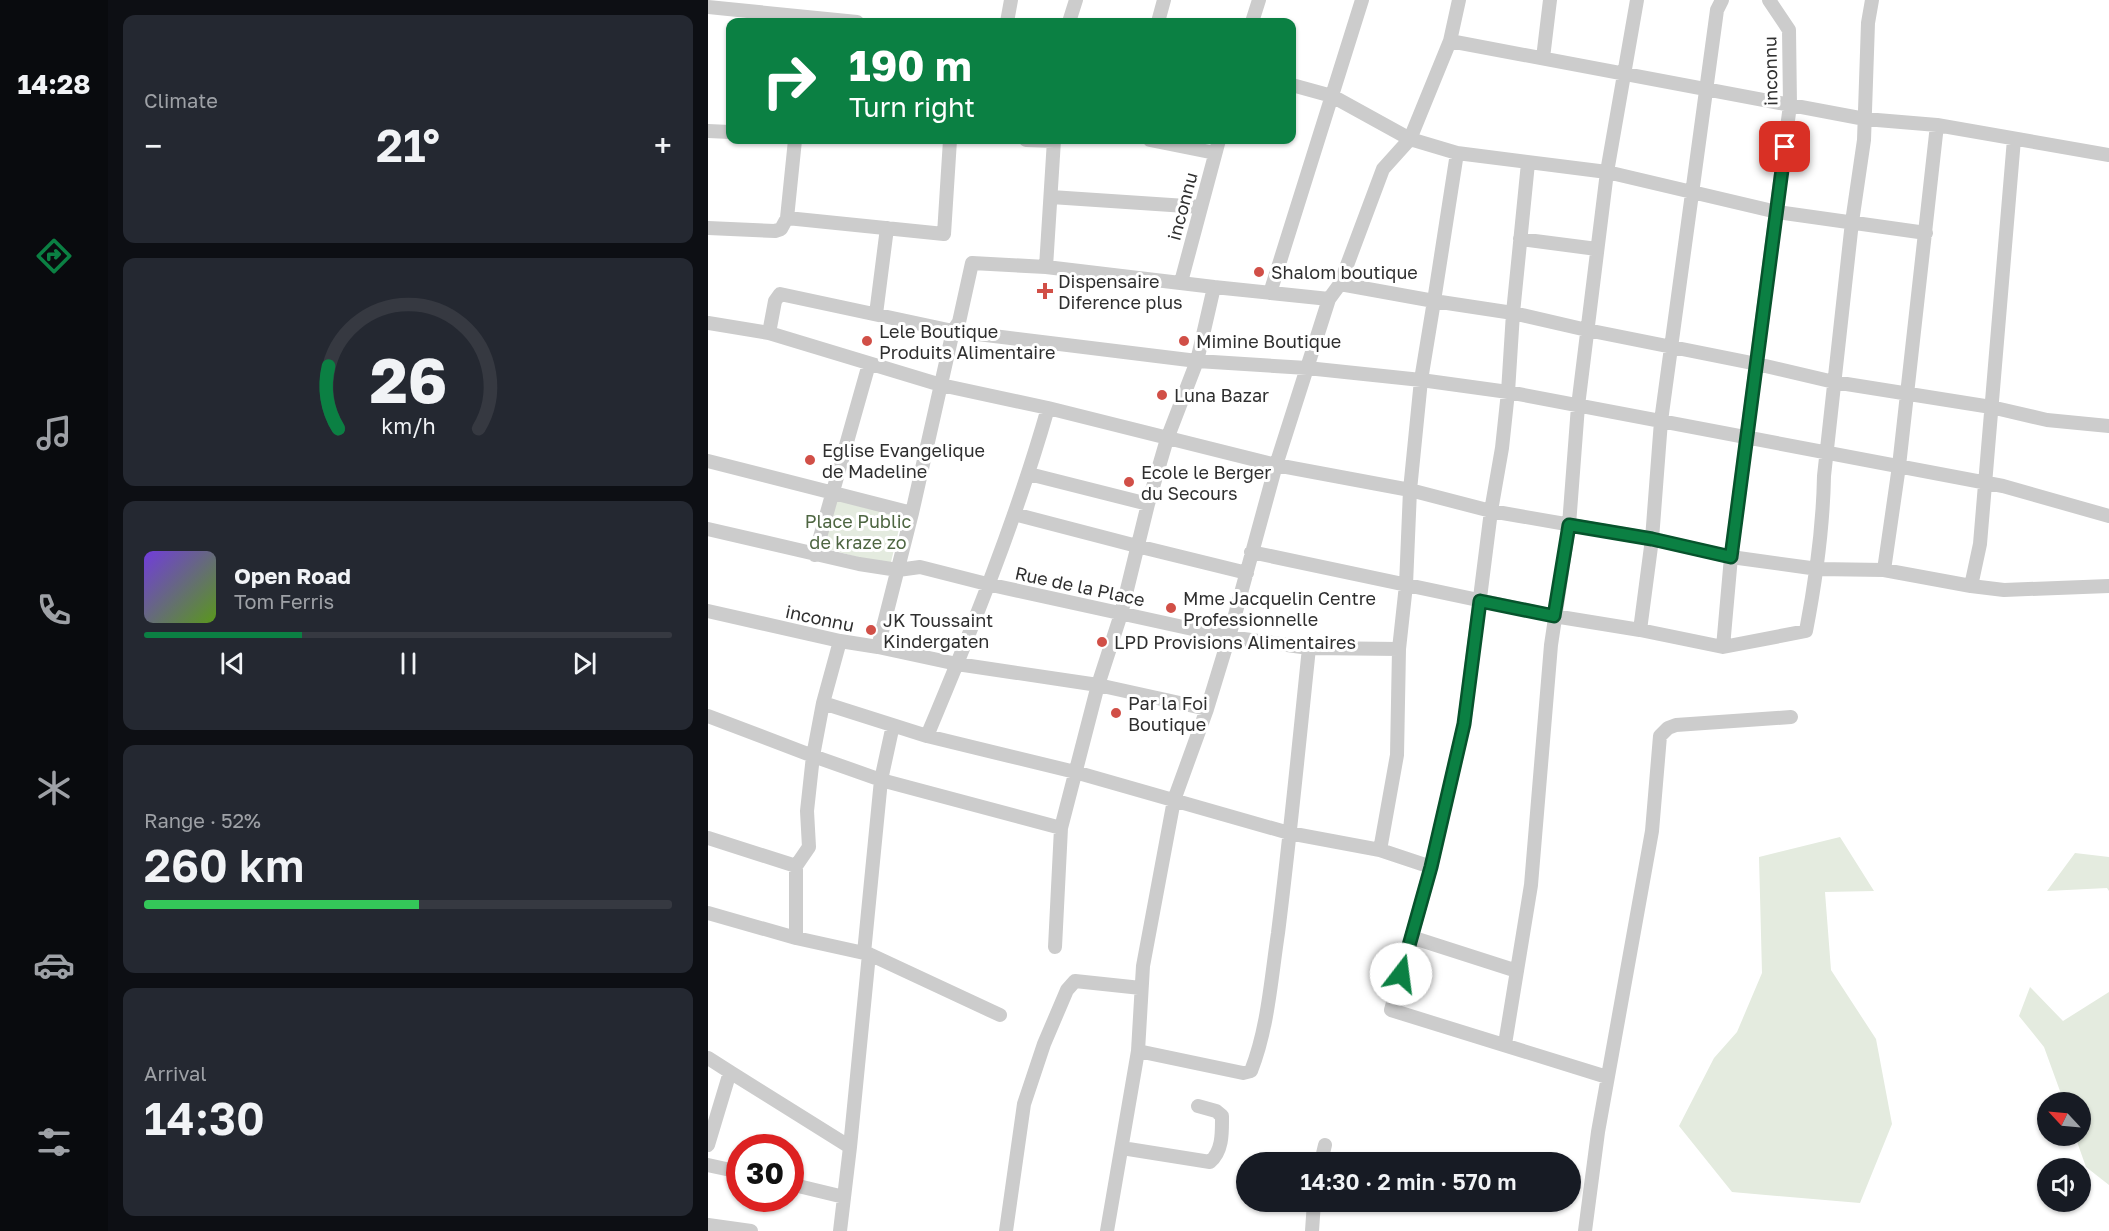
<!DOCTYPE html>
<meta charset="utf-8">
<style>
:root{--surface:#171b24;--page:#242831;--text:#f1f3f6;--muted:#9ea1a6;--line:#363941;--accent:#0b8043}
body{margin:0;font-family:"Golos Text",sans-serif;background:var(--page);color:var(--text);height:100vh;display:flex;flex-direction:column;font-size:22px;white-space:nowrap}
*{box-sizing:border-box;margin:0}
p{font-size:20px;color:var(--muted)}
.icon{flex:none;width:33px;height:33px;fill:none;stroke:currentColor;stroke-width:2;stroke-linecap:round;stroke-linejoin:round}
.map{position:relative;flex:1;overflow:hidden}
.drawer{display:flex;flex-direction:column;gap:15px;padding:15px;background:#0d0f14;width:600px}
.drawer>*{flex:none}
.banner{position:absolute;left:18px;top:18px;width:570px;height:126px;border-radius:12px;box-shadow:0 2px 4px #0004;background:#0b8043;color:#fff;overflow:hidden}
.needle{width:39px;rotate:296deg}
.tools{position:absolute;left:1329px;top:1092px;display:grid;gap:12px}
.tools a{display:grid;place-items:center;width:54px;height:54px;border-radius:50%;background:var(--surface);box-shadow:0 2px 4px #0004;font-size:30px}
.speed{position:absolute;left:18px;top:1134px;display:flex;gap:12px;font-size:30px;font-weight:700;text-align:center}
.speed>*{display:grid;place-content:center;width:78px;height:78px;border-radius:50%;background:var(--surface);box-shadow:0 2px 4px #0004;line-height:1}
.speed .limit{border:9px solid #d22;background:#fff;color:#111}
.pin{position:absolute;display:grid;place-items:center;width:51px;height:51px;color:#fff;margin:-26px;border-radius:12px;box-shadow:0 3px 9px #0006}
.me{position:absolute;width:66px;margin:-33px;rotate:15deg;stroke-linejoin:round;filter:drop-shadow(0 0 4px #0008)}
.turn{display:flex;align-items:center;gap:21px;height:126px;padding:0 24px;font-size:27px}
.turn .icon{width:78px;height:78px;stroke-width:2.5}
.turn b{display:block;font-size:42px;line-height:51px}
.big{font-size:45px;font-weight:600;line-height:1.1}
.drawer .widget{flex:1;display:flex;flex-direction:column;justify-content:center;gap:9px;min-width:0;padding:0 21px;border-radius:12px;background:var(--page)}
.drawer .dial{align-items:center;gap:0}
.dial svg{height:156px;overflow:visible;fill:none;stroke:var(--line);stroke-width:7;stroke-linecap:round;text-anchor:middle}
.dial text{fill:var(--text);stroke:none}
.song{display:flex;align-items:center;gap:18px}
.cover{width:72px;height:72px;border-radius:9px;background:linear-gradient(135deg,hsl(260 70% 55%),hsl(90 70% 35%))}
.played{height:6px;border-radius:3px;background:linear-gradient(90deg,var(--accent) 30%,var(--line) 30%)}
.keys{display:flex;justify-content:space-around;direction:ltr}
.heat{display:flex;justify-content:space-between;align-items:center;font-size:33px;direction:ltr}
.charge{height:9px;border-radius:4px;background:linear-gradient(90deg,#34c759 52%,var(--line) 0)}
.trip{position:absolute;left:528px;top:1152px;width:345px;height:60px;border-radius:30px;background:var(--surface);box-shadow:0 2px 4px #0004;font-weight:600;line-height:60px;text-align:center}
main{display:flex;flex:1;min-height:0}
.menu{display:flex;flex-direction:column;width:108px;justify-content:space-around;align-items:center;background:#090b0e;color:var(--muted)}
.menu .icon{width:42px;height:42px}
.menu .selected{color:var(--accent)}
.menu b{font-size:27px;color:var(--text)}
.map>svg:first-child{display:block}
.green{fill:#e4ebdf}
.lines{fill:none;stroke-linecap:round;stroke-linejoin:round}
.minor{stroke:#ccc;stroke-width:14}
.route-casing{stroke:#07532c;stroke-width:15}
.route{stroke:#0b8043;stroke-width:10}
.poi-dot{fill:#d14f47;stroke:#fff;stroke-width:2}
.labels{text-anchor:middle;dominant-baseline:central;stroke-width:6;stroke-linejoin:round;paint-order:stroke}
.street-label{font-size:18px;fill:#2f2f2f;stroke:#fff}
.poi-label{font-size:18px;fill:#2f2f2f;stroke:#fff;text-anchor:start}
.park-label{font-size:18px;fill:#4e6642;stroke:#fff}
</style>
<main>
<nav class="menu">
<b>14:28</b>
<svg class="icon selected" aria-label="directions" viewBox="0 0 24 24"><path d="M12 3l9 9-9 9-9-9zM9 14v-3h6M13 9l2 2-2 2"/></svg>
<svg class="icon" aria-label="music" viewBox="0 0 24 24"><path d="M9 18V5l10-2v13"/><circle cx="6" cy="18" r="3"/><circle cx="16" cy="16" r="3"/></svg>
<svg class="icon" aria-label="phone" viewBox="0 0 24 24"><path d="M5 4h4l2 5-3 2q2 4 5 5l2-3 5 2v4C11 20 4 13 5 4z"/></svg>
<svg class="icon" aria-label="climate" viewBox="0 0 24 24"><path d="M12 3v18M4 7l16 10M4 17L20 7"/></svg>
<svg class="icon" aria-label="car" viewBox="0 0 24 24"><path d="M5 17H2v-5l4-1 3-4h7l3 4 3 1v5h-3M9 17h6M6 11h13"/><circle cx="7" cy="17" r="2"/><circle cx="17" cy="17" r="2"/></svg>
<svg class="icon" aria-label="filters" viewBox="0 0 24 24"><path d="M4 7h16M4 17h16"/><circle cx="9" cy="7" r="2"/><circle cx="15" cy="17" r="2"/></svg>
</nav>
<section class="drawer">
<div class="widget"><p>Climate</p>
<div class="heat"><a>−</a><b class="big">21°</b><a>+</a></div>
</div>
<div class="widget dial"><svg viewBox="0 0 100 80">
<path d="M14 69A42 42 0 1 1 86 69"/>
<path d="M14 69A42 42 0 0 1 9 37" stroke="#0b8043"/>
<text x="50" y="56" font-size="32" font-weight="700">26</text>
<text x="50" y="72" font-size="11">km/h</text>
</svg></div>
<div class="widget">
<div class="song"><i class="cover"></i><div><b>Open Road</b><p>Tom Ferris</p></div></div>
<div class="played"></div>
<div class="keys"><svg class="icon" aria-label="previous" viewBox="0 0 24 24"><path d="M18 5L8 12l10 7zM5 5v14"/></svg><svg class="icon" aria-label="pause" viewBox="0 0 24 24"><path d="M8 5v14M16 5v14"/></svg><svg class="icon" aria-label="next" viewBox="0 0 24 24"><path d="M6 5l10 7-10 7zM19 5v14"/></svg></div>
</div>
<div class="widget"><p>Range · 52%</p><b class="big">260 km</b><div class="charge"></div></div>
<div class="widget"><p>Arrival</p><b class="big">14:30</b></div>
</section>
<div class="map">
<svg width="1401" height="1231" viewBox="0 0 1401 1231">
<rect width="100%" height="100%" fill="#fff"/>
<path class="green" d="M128,499L194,517L182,566L113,547Z
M1132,837L1166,891L1117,892L1123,970L1168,1039L1184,1124L1152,1203L1024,1192L971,1126L1006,1058L1029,1032L1054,973L1051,857Z
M1367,853L1401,857V891L1399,888L1339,891Z
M1322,987L1355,1021L1401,992V1185L1378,1167L1367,1136H1372V1102H1356L1336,1047L1311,1016Z"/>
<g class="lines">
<path class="minor" d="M0,7L149,22
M299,22L303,0
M361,22L368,0
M450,22L456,0
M544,22L551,0
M742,41L1157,119L1229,125L1401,155
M835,58L842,0
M584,85L624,96L702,139L749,153L899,172L1069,212L1218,233
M0,131L22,132
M318,140L346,141
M442,140L507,153
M749,153L726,301L805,313L879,330L1049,364L1126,382L1283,407L1339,420L1401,426
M343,197L493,207
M79,218L236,234L242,140
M0,228L67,231L73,229L79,218L87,140
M812,239L889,249
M338,267L346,140
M473,282L511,140
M506,287L621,299
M562,293L654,0
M168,314L179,228
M0,323L61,333L233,385L340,408L568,465L702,490L783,511L944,539L1023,557L1110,569L1176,570L1263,586L1296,590L1401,586
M61,333L67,301L72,294L245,331L489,361L599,368L713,380L800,392L1295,486L1401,516
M0,461L204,513
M321,474L440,504
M306,514L429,546L539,573
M0,529L151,564L190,570L212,567L279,584L521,637L601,648L691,649L698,585L702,490L713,380L726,301L632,284
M543,552L846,616L932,630L1015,647L1098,631C1108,579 1115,529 1116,476L1144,222L1156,140L1160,23L1164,0
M107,555L161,364
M1176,570L1191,466L1229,125
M1263,586L1272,544L1306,139
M0,611L132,641L170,647L204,513L245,331L251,322L264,263L338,267L506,287L489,361L459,439L440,504L413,614L390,685L353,828L347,947
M932,630L944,539L953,421L1009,10L1014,0
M170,647L249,664L390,685L499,709
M1015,647L1023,557L1082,105L1081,30L1061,0
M115,703L219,736L367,772L581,833L672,850L689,755L691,649
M0,716L105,756L115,703L132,641
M185,725L173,780L156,953L161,954L292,1015
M219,736C264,629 308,520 340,408
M0,838L88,866L101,847L99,811L105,756L173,780L353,828
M672,850L723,867L756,724L783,511L794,448L800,392L805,313L820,163
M723,867L683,1010L899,1077
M0,913L88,938V866
M703,937L809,971
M88,938L156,953
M797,1044L823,885L843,645L861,525L870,406L899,172L929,0
M430,1051L535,1073L543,1071C560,1028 563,979 570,933C582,838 591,743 601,648
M0,1058L22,1072L0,1145
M22,1072L142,1147
M414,1148L502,1162C515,1151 514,1132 514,1116L508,1111L490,1106
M613,1162L617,1145
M0,1165L32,1172
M82,1184L136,1197
M0,1225L43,1231
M132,1231L142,1147L161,954
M298,1231L316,1104L336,1044L359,990L367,981L433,988
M399,1231L430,1051L435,966L466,800L499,709L521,637L568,465L621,299L632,284L675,169L702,139L742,41L751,0
M604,1231L606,1202
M877,1231L890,1132L944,831L952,736L960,728L968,725L1083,717"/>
</g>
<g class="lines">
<defs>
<path id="route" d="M693,974L723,867L756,724L772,601L846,616L861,525L944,539L1023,557L1077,147"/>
</defs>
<use href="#route" class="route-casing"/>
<use href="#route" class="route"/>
</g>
<g class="poi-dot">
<circle cx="551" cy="272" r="6"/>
<path d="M334 282h6v6h6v6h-6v6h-6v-6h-6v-6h6z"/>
<circle cx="159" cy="341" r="6"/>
<circle cx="476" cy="341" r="6"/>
<circle cx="454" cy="395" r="6"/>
<circle cx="102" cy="460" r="6"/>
<circle cx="421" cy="482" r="6"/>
<circle cx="463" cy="608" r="6"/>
<circle cx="163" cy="630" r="6"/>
<circle cx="394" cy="642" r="6"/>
<circle cx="408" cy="713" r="6"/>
</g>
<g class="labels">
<g class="street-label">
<text transform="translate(1062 71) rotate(-91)">inconnu</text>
<text transform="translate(474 206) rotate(-75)">inconnu</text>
<text transform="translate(372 586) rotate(12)">Rue de la Place</text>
<text transform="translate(112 618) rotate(12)">inconnu</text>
</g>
<g class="poi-label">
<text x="563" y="272">Shalom boutique</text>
<text x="350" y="281">Dispensaire<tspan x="350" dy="21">Diference plus</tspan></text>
<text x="171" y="331">Lele Boutique<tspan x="171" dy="21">Produits Alimentaire</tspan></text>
<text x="488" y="341">Mimine Boutique</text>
<text x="466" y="395">Luna Bazar</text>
<text x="114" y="450">Eglise Evangelique<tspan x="114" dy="21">de Madeline</tspan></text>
<text x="433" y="472">Ecole le Berger<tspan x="433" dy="21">du Secours</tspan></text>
<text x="475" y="598">Mme Jacquelin Centre<tspan x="475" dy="21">Professionnelle</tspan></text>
<text x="175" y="620">JK Toussaint<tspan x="175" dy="21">Kindergaten</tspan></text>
<text x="406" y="642">LPD Provisions Alimentaires</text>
<text x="420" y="703">Par la Foi<tspan x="420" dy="21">Boutique</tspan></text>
</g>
<g class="park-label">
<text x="150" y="521">Place Public<tspan x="150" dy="21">de kraze zo</tspan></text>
</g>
</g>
</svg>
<div class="tools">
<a><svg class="needle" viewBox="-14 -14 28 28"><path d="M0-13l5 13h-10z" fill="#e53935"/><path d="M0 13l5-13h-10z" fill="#9ea1a6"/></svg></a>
<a><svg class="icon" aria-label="sound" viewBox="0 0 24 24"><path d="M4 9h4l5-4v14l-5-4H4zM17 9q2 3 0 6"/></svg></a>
</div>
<div class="speed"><div class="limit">30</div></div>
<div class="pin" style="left:1077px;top:147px;background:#d93025"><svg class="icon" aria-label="arrive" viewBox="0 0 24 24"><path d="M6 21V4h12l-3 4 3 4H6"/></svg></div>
<svg class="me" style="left:693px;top:974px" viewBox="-20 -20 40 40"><circle r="19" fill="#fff"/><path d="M0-13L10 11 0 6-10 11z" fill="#0b8043"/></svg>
<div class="trip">14:30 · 2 min · 570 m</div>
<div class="banner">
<div class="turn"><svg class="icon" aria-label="right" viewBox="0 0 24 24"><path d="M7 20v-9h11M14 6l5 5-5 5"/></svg><div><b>190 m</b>Turn right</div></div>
</div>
</div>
</main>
